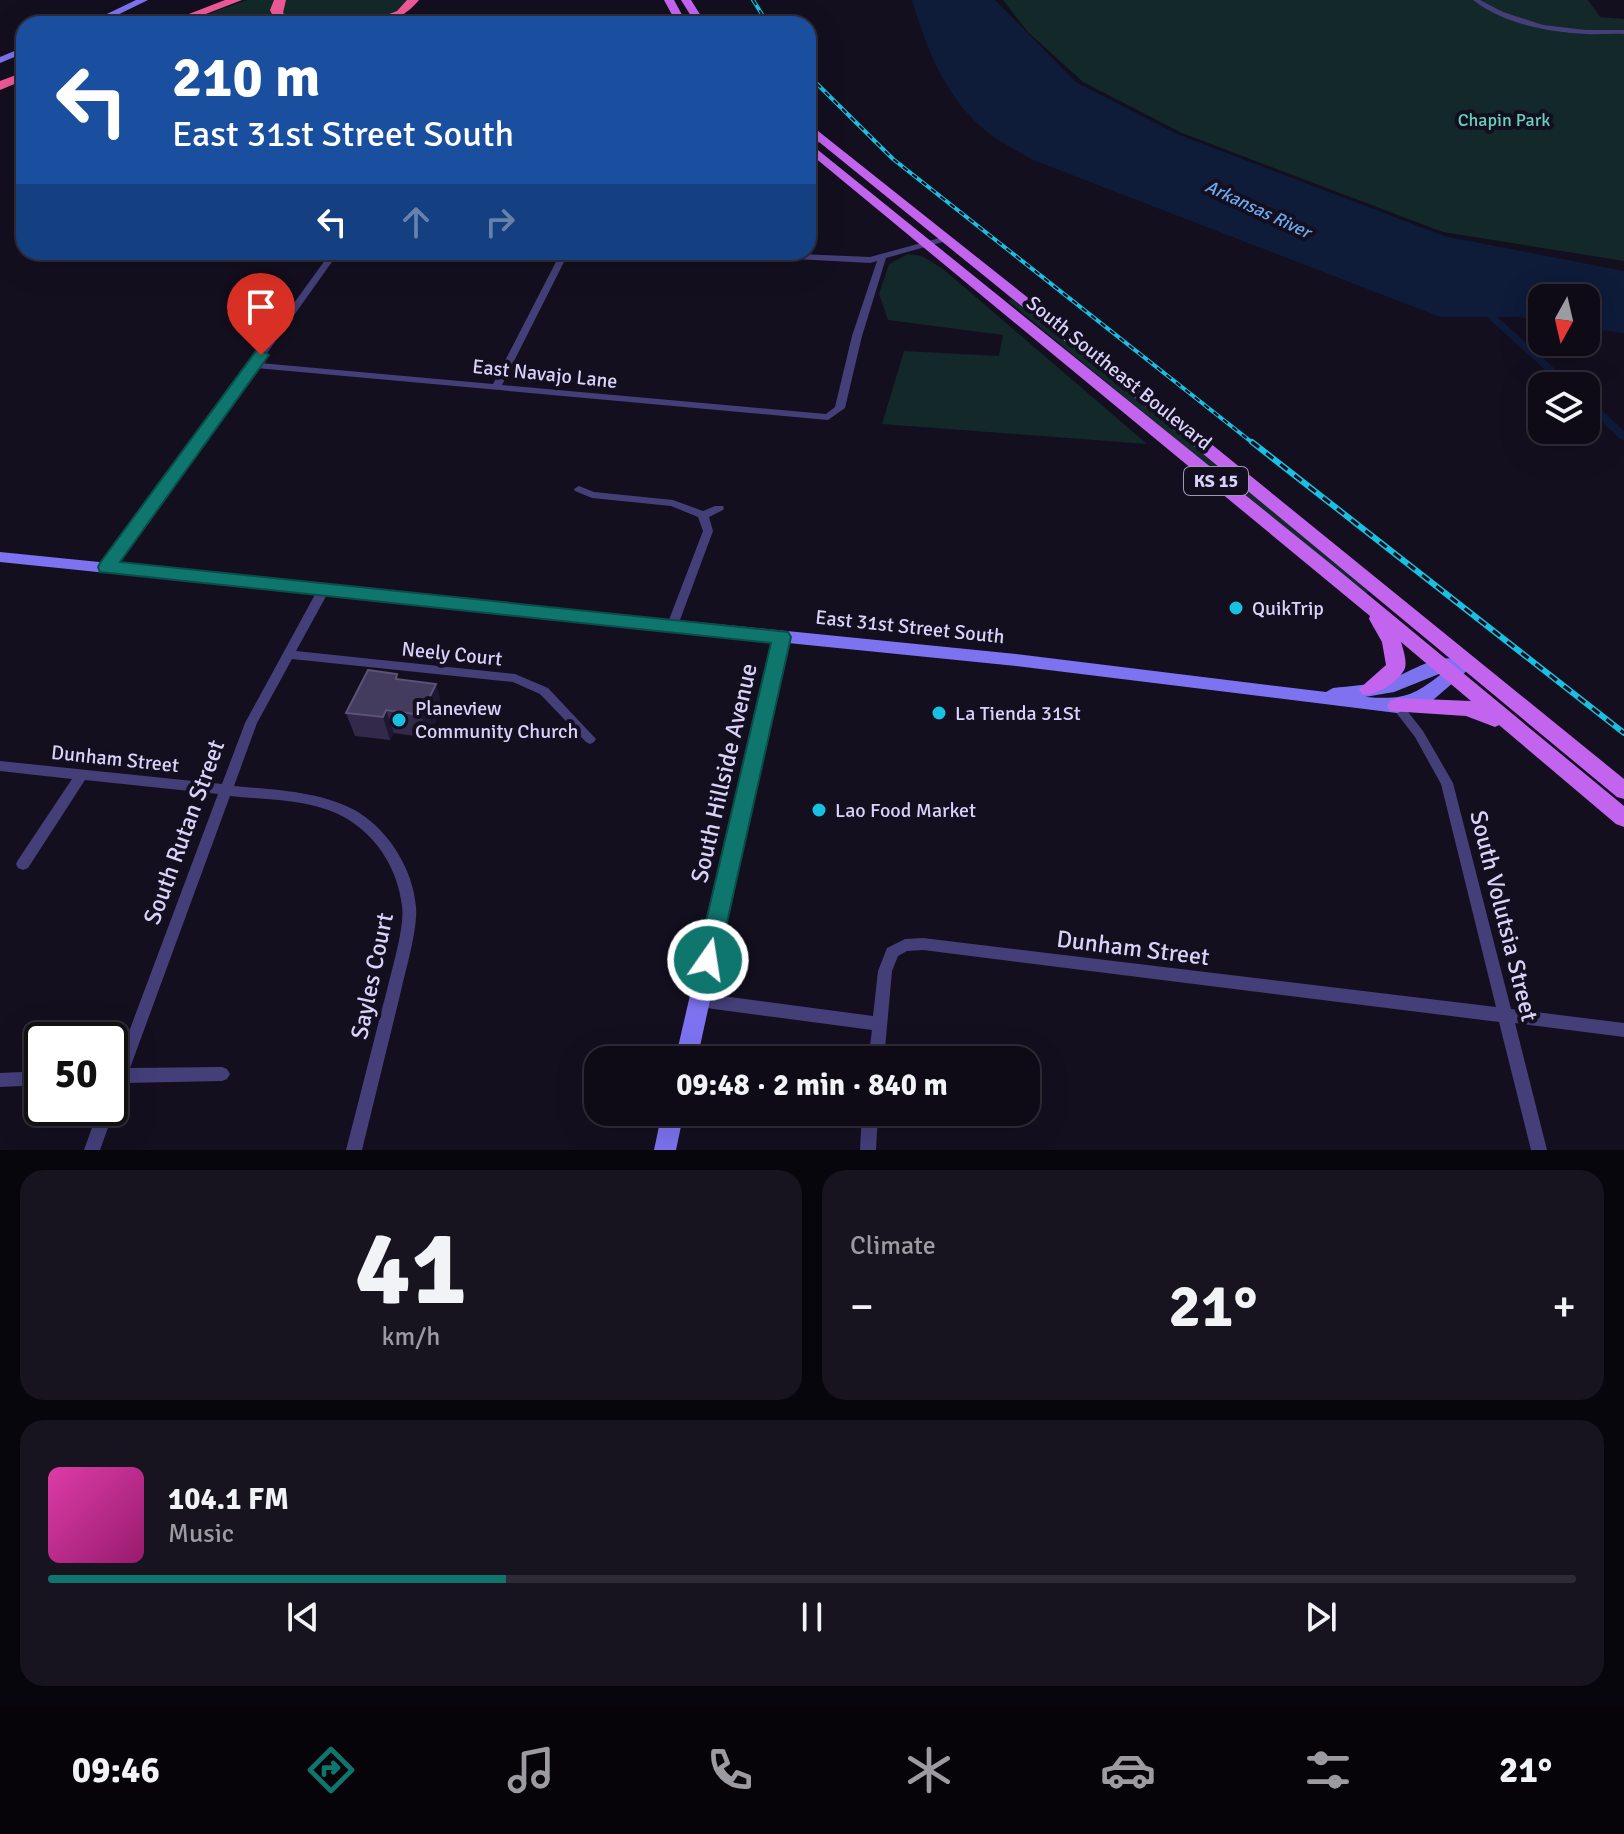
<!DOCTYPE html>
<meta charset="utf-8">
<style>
:root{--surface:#0e0b17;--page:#171420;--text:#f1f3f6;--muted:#9b9ba1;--line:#2e2b36;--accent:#0f766e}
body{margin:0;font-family:Signika,sans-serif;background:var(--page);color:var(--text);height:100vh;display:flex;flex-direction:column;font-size:30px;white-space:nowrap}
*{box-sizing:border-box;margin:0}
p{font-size:26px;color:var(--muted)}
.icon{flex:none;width:44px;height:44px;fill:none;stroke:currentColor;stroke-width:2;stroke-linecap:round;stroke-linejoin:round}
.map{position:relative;height:1150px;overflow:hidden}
.panel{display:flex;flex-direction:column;gap:20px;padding:20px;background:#08060d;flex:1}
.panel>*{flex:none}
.top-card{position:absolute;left:16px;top:16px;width:800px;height:244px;border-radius:24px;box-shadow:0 8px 32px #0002,0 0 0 2px var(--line);background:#1a4fa0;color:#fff;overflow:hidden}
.needle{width:52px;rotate:188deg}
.tools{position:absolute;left:1528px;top:284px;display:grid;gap:16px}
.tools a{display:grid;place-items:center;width:72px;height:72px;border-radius:16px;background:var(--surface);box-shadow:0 8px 32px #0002,0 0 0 2px var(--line);font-size:40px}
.speed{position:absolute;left:24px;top:1022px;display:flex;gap:16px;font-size:40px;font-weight:700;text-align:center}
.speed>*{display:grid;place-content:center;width:104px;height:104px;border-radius:50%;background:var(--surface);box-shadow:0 8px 32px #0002,0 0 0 2px var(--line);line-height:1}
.speed .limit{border:4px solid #111;border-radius:12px;background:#fff;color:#111}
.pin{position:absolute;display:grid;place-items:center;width:68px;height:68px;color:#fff;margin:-82px -34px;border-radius:50% 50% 50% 0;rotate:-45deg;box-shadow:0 0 8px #0007}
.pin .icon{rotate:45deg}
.me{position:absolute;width:88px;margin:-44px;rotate:13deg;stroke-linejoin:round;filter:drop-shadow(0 0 6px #0008)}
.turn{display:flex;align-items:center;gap:28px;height:168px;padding:0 24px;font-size:36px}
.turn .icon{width:104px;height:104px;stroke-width:2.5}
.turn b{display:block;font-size:56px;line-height:68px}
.lanes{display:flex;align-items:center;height:76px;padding:0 24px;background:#0003;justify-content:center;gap:40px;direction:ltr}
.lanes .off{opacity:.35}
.big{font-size:60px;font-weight:800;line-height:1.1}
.panel .widget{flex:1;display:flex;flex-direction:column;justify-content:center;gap:12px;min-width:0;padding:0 28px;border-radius:24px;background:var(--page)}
.panel .dial{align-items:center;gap:0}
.dial b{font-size:104px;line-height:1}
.song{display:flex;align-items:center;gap:24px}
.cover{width:96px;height:96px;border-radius:12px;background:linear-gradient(135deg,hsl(320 70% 55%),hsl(320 70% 35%))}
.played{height:8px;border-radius:4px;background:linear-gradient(90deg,var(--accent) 30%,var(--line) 30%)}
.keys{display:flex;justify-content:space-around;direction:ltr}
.heat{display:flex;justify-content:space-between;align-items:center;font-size:44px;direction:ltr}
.panel .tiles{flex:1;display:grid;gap:20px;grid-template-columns:1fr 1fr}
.widget:last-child{grid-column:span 2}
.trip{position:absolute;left:584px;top:1046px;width:456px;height:80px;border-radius:24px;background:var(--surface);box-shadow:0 8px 32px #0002,0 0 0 2px var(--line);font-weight:800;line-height:80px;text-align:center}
.menu{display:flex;height:128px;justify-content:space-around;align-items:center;background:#060409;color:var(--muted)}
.menu .icon{width:56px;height:56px}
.menu .current{color:var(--accent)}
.menu b{font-size:36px;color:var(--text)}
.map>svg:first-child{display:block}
.green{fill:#132828}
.water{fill:#0e1b39}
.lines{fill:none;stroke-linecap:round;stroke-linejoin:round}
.canal{fill:#0e1b39;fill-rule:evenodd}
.street{fill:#443f79;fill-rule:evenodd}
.secondary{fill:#7d73f0;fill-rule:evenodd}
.primary{fill:#c364ef;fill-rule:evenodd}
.highway{fill:#ee5998;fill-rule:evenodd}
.rail-far1-casing{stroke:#18c1e1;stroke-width:4}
.rail-casing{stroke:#18c1e1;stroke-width:6}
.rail-far1{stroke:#130f1f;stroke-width:2;stroke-dasharray:6;stroke-linecap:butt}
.rail{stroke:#130f1f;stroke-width:3;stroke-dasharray:9;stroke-linecap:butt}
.wall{fill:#332a4b}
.shaded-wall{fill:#1e1732}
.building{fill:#443c5e;stroke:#5c5376;stroke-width:2}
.route{fill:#0f766e;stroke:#0a4d48;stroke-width:2}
.poi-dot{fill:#18c1e1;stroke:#130f1f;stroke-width:3}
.labels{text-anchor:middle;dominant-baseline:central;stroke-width:8;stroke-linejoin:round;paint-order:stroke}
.far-park-label{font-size:18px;fill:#66d2bd;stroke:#130f1f}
.far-water-label{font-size:18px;font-style:italic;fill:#6baaef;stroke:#130f1f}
.shield{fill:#130f1f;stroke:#9e98b8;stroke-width:2}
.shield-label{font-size:18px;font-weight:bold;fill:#d9d2fa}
.street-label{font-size:20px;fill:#d9d2fa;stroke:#130f1f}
.poi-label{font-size:20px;fill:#d9d2fa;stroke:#130f1f;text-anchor:start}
.near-street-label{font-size:24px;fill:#d9d2fa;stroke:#130f1f}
</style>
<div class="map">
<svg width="1624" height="1150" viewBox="0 0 1624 1150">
<rect width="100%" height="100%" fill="#130f1f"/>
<path class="green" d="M247,0H276L271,13L283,24H180Z
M285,0H408L401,10L362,24H300L289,21L281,11Z
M1003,0H1588L1600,17L1624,19V261L1443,232L1182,133L1083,82L1028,32Z
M908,254L922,256L943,269L1147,444L882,424L904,351L999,356L1003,335L888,320L879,294L889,264Z
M1011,299L1022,306L1373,590L1363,594L1008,301Z"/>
<path class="water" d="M912,0H995L1076,82L1177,134L1444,236L1624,271V333L1586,328V298H1542V321L1517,317H1440L1033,160C1016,150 995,140 980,126C943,92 926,47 912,0Z"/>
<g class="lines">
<path class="canal" d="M1482,305L1485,306L1574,386H1563L1479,310V306Z
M1586,398L1590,399L1624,431V440L1620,439L1586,407Z"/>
<path class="street" d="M1473,0H1480L1503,12L1543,25L1586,30H1624V34C1611,33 1599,35 1586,34C1548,32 1504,24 1473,0Z
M823,137H826V141L808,145V141Z
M947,236L951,238L950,240L886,258L862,336L845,408L828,420L256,368L111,570L107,571L102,567L331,252H339L260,363L493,384L561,252H569L502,385L826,414L835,407L852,336L877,261L870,263L702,254L698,252H754L870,257Z
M579,486L594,492L673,500L703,511L715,506H723L724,508L723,510L709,517L713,531L677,628H669L667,625L703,531L698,517L671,506L592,498L575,491L574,489Z
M324,585L330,589L296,651L515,674L548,688L596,739L594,742L590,744L586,742L540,694L513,682L292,659L257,723L234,786C275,790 322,791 358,812C390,832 413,870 416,907C418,928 406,969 401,991C388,1044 375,1097 362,1150H346C360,1097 373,1043 387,990C392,969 405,926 402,906C398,871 379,839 349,820C316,799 269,800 230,796L130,1068L222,1067L227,1069L230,1074L227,1079L222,1081L124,1083L100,1150H84L99,1108H110V1069H115L218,794L85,780L28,868L23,870L18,868L16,864L18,860L72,779L0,771V761L222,784L245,723L318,589Z
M1397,701L1401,703L1423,731L1453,783L1511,1009L1624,1023V1037L1515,1023L1547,1150H1531L1499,1022L923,950L907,951L898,956L892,971L884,1060H868L872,1030L699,1007L694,1005L692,1000L694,995L699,993L873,1016L878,971L887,948L905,939L923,938L1496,1007L1441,784L1415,737L1391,706L1393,703Z
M42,1071V1085L0,1087V1073Z
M862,1112H878L876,1150H860Z"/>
<path class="secondary" d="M136,0H148L99,24H86Z
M24,47V53L0,63V57Z
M0,552L1016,654L1326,692L1333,688C1350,686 1368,685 1385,681C1407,675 1436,652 1459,660L1467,657L1473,659L1476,663L1433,700L1397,713L1016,666L788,643L697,1060H675L772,641L0,562ZM1444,672C1413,696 1405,700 1365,697L1394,692Z
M662,1112H684L676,1150H654Z"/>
<path class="primary" d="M664,0H674L687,24H677Z
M681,0H691L706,24H696Z
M808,123L1173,413L1624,779V799L1617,797L1161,419L808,133Z
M808,142L1337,569L1624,806V827L1616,824L1499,725L1495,727L1466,716L1390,711L1387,706L1390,701L1397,698L1471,701L1401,642C1403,649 1407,660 1405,668C1400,681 1374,698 1362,694L1359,689L1386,665L1382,642L1369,619L1370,616L808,152Z"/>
<path class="highway" d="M225,0H242L180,24H163Z
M274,0H286L283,13L299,24C286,24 275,23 270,10Z
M407,0H419C404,18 388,24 364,24L397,11Z
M24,72V80L0,90V81Z"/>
<defs>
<path id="rail-far1" d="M753,0L768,24
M808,75L893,159L1254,444"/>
<path id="rail" d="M1252,442L1624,733"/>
</defs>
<use href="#rail-far1" class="rail-far1-casing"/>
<use href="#rail" class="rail-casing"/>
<use href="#rail-far1" class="rail-far1"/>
<use href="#rail" class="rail"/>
</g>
<path class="wall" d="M398,679L442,707L428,738L394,733L390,740L355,736L346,713Z"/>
<path class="shaded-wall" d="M436,684L442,707L428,738L421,715Z
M386,710L394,733L390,740L383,717Z"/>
<path class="building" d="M368,670L397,674L396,679L436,684L421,715L386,710L383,717L346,713Z"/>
<path class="route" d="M261,350L269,355L120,562L788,632L791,637L717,967L708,971L700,967L697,960L771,643L100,572L98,567L100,563L256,351Z"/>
<g class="poi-dot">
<circle cx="1236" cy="608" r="8"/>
<circle cx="939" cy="713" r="8"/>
<circle cx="399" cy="720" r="8"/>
<circle cx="819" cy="810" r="8"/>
</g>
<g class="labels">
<g class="far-park-label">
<text x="1504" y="120">Chapin Park</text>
</g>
<g class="far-water-label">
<text transform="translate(1258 209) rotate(25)">Arkansas River</text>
</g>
<rect class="shield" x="1184" y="467" width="64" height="28" rx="6"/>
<g class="shield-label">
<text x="1216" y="481">KS 15</text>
</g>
<g class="street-label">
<text transform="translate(1119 373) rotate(39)">South Southeast Boulevard</text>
<text transform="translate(545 374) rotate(6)">East Navajo Lane</text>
<text transform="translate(910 627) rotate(6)">East 31st Street South</text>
<text transform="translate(452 654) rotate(6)">Neely Court</text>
<text transform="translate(115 759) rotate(6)">Dunham Street</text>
</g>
<g class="poi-label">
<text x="1252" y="608">QuikTrip</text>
<text x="415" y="708">Planeview<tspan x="415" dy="23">Community Church</tspan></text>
<text x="955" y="713">La Tienda 31St</text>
<text x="835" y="810">Lao Food Market</text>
</g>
<g class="near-street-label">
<text transform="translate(724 773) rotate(-77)">South Hillside Avenue</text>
<text transform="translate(184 832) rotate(-70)">South Rutan Street</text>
<text transform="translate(1504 916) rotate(76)">South Volutsia Street</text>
<text transform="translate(1133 948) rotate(7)">Dunham Street</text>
<text transform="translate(372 976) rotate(-78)">Sayles Court</text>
</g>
</g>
</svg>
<div class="tools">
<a><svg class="needle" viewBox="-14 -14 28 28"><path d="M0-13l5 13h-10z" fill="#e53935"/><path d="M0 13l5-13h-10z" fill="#9b9ba1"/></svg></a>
<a><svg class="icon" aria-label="layers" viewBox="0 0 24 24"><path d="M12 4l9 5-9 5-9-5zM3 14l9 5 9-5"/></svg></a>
</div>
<div class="speed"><div class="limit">50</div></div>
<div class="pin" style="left:261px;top:355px;background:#d93025"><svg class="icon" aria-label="arrive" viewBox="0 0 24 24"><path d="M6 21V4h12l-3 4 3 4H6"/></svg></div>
<svg class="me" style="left:708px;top:960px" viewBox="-20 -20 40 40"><circle r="17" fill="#0f766e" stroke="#fff" stroke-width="3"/><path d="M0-11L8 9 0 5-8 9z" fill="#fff"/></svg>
<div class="trip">09:48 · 2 min · 840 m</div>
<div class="top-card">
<div class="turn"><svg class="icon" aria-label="left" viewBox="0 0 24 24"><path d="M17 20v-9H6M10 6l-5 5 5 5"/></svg><div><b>210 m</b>East 31st Street South</div></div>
<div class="lanes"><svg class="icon" aria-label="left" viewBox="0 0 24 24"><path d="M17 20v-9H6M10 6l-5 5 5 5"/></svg><svg class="icon off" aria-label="ahead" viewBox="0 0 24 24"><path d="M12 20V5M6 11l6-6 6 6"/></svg><svg class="icon off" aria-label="right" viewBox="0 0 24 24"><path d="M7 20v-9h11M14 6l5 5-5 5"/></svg></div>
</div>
</div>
<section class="panel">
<div class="tiles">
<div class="widget dial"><b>41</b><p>km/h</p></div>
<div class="widget"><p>Climate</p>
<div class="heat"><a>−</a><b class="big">21°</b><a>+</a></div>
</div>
<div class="widget">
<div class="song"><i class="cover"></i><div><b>104.1 FM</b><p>Music</p></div></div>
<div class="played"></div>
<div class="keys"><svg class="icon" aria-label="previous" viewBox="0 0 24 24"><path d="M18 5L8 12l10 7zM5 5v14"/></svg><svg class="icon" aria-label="pause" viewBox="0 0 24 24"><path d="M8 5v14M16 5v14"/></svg><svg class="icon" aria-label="next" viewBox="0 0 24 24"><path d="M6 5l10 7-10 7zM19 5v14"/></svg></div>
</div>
</div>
</section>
<nav class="menu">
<b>09:46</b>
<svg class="icon current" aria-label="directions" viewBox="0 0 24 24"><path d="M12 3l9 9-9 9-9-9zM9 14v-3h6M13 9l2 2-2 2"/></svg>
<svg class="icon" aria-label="music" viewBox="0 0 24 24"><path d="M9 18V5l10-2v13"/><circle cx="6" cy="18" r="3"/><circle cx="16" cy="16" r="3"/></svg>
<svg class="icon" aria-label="phone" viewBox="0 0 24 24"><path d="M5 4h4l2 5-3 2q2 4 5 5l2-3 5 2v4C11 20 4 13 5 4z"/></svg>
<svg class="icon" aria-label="climate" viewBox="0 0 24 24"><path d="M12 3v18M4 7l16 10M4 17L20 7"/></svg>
<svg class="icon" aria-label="car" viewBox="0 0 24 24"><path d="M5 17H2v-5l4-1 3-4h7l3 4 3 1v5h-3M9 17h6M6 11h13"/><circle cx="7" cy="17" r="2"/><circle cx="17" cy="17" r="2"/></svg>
<svg class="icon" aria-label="filters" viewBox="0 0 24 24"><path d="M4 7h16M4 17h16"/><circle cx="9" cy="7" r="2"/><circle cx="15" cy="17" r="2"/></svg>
<b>21°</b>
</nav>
